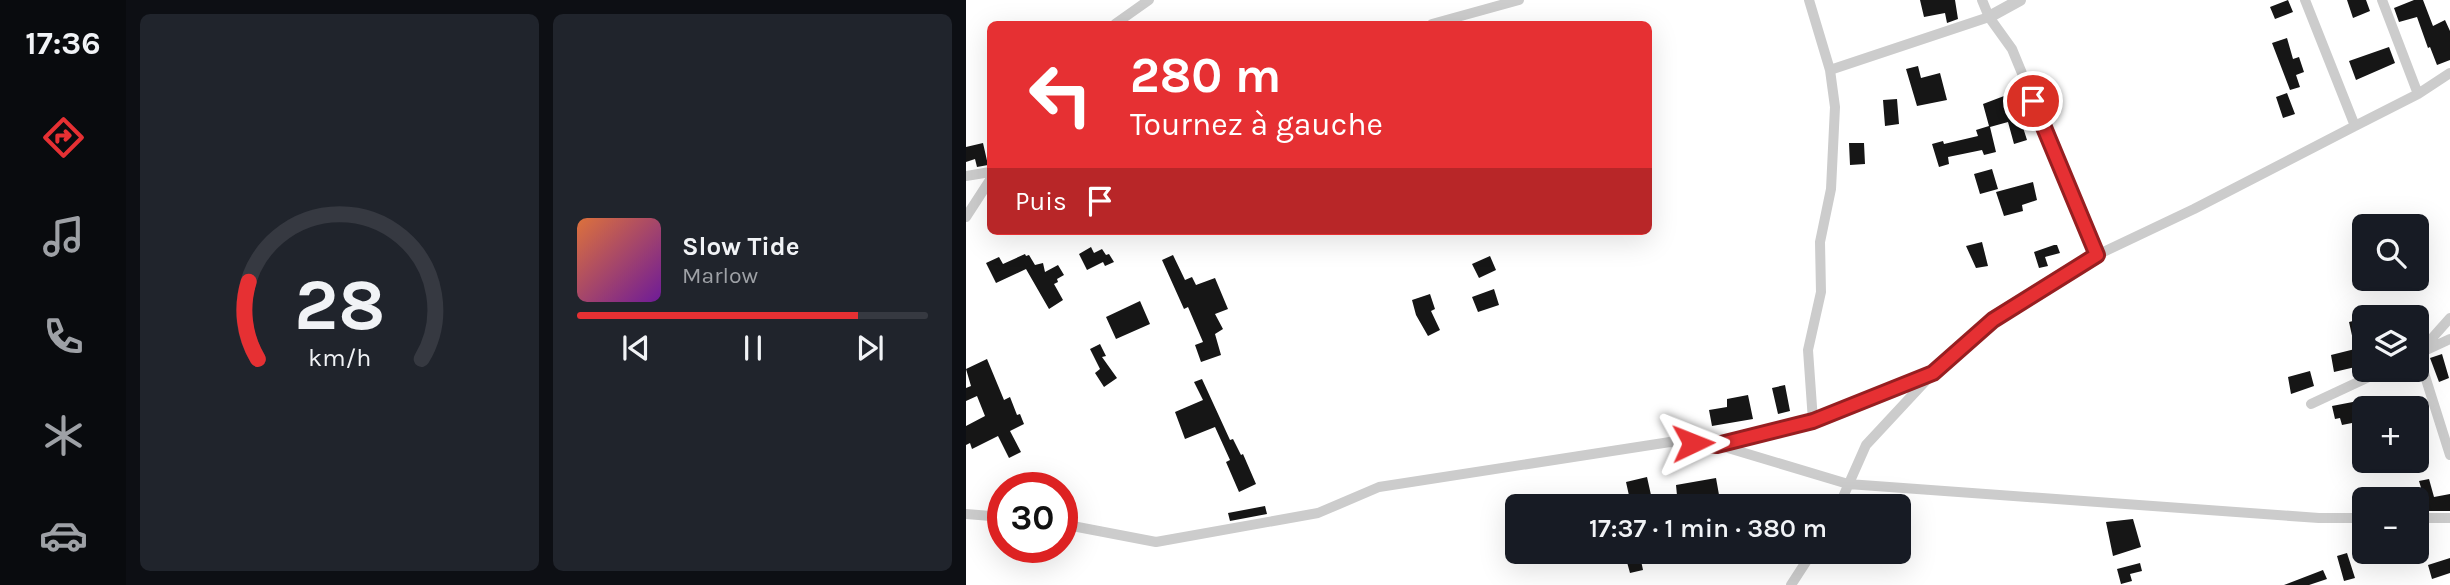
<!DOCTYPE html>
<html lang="fr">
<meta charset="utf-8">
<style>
:root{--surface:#171b24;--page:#20242c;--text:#f1f3f6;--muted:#9ea1a6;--line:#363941;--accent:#e63033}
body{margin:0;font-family:Karla,sans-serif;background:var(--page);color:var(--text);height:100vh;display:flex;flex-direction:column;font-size:26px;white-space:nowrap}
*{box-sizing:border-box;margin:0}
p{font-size:23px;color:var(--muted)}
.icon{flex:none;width:38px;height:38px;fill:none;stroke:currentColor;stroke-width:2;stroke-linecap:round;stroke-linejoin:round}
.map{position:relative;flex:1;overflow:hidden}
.details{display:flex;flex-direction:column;gap:14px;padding:14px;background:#0d0f14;width:840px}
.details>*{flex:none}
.top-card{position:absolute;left:21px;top:21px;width:665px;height:214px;border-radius:10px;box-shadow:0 7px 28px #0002;background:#e63033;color:#fff;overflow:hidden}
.buttons{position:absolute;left:1386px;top:214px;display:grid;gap:14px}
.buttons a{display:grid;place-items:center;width:77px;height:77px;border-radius:10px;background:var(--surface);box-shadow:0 7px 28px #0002;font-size:35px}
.speed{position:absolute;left:21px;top:472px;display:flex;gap:14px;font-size:35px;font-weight:700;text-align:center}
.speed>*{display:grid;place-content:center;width:91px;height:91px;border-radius:50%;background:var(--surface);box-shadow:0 7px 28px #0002;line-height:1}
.speed .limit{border:10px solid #d22;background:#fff;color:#111}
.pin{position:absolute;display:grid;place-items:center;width:60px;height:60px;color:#fff;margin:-30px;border:4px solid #fff;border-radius:50%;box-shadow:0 2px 7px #0007}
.me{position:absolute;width:77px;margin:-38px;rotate:88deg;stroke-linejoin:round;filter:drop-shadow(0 0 5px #0008)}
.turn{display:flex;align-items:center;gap:24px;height:147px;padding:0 28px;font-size:32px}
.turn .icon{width:91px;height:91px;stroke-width:2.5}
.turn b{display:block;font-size:49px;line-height:60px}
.then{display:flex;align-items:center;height:66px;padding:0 28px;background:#0003;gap:14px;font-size:26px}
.details .widget{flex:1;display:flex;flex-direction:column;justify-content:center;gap:10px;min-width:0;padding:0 24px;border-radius:10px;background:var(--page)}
.details .dial{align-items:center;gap:0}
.dial svg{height:182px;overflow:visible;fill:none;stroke:var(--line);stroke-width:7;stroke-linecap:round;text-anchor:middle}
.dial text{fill:var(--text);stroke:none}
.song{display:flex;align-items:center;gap:21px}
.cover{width:84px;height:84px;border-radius:10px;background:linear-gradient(135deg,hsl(20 70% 55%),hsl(280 70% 35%))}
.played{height:7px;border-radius:4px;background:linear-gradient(90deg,var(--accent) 80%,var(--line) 80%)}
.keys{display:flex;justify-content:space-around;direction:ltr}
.details .tiles{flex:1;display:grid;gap:14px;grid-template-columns:repeat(2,1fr)}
.trip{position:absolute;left:539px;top:494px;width:406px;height:70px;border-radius:10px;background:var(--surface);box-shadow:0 7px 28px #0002;font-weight:600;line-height:70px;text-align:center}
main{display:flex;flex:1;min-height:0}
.tabs{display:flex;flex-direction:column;width:126px;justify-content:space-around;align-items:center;background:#090b0e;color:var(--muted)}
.tabs .icon{width:49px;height:49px}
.tabs .on{color:var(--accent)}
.tabs b{font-size:32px;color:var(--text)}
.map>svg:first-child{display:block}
.building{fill:#161616}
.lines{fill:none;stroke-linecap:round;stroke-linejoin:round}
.minor{stroke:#ccc;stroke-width:10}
.tertiary{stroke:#ccc;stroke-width:12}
.route-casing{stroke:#961f21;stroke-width:18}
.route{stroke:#e63033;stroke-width:12}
</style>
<main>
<nav class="tabs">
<b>17:36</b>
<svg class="icon on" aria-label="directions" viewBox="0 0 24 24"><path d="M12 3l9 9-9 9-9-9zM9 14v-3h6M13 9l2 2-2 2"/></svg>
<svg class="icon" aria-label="music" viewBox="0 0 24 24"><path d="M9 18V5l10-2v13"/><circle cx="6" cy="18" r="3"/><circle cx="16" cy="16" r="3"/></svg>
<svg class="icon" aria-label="phone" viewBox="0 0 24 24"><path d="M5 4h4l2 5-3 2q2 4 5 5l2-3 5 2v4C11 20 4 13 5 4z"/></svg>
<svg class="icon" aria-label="climate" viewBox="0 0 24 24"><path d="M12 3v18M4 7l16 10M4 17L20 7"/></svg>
<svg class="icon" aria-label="car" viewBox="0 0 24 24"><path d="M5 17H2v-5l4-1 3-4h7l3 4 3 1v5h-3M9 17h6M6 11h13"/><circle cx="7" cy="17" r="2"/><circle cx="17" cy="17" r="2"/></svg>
</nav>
<section class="details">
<div class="tiles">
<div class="widget dial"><svg viewBox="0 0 100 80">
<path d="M14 69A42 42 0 1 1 86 69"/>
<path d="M14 69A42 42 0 0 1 10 35" stroke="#e63033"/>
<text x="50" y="56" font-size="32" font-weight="700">28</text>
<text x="50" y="72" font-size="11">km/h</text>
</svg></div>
<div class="widget">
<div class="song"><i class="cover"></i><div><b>Slow Tide</b><p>Marlow</p></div></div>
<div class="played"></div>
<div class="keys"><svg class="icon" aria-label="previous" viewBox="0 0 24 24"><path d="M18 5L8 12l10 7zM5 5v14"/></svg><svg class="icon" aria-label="pause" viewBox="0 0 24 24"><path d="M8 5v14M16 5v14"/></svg><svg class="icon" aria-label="next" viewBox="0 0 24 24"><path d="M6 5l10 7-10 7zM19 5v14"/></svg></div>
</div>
</div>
</section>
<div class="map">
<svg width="1484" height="585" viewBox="0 0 1484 585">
<rect width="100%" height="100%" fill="#fff"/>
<path class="building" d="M954,0H989L992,19L981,23L979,13L958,17Z
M1322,0L1327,12L1309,19L1304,7Z
M1381,0H1400L1404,11L1387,18Z
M1448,0H1457L1467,26L1479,20L1484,31V60L1471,65L1464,47L1462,48L1451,17L1433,22L1428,8Z
M1321,38L1327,59L1333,57L1338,72L1330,75L1334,87L1324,90L1306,43Z
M1423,47L1429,63L1390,80L1383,61Z
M952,66L955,78L974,73L981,100L951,106L940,69Z
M1046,93L1061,140L1048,144L1042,122L1024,127L1030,152L1018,155L1016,150L982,157L983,164L973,167L966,144L977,141L978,144L1012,136L1010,130L1023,126L1017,104Z
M1321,93L1329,114L1317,118L1310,97Z
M931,99L933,124L919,126L917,100Z
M17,143L22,165L11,167L9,159L0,162V147Z
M883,143H898L899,164L884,165Z
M1026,169L1032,189L1014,194L1008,174Z
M1067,182L1071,200L1056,205L1057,211L1038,216L1030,192Z
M1016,242L1022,266L1010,268L1000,246Z
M1088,245H1091L1094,253L1079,257L1082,266L1073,268L1068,252Z
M125,247L128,253L136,249L140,255L143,254L148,262L139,266L137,262L121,270L113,254Z
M59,254L60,256L63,255L69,265L77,263L79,272L92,265L98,275L91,279L92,282L88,284L97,300L83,309L60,269L30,283L20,263L33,257L37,264Z
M207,255L219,280L226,277L230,285L249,278L262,309L249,314L257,329L249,334L255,355L235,362L229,345L237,342L222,307L218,309L196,260Z
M524,256L530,270L513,278L506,264Z
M528,289L533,305L512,312L506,297Z
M464,294L469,309L465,311L474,330L462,336L450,315L446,300Z
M174,301L184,324L150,339L140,317Z
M1395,319L1398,335V365L1368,372L1365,355L1389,349L1383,322Z
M134,344L140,356L136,357L151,378L138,387L129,373L134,369L124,349Z
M1476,354L1483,378L1473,382L1464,358Z
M21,359L38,400L44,397L51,415L54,414L58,424L44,431L55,452L43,458L32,436L6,449L4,443L0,445V426L19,416L11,396L0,401V388L5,386L0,369Z
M1344,371L1348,386L1325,394L1322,377Z
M236,379L264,440L267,439L275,455L277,454L290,484L273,492L260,462L264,460L249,427L219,439L209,412L237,400L228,382Z
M819,385L824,411L812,414L806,388Z
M782,395L787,419L746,426L743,410L761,407V399Z
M1392,401L1396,421L1376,425L1374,418L1369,419L1366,406Z
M681,477L685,495L664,500L660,482Z
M750,478L755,506H712L710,485Z
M1463,479L1468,497L1484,494V511H1462L1453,481Z
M299,506L301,514L264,521L262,513Z
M1167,519L1175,547L1147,556L1140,522Z
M673,551L677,570L664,573L659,555Z
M1381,553L1389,578L1378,581L1371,556Z
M1484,558V573L1466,579L1462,565Z
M1174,563L1176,571L1164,574L1166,581L1155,584L1151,569Z
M1357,570L1361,579L1343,585H1318Z"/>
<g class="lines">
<path class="minor" d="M843,0L864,70L869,107L865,189L854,242L855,292L842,350L847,421
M1016,0L1023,17L1046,49L1131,255
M1339,0L1389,126
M1416,0L1452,94
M149,24L183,0
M466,24L553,0
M864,70L1023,17
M0,176L24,172
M0,217L24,180
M1484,318L1452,354L1484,455
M1456,352L1484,339
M1345,404L1420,369
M752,445L882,484L1353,518H1398
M873,506L900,445L967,373L1027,320L1131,255L1228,209L1389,126L1452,94L1484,73
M0,514L37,517
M1451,518H1484
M96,524L190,542L352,513L413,487L704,442L751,445L847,421L967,373
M825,585L847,551"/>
<path class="tertiary" d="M1023,17L1054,0"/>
</g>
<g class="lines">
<defs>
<path id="route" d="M727,443L751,445L847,421L967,373L1027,320L1131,255L1067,101"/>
</defs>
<use href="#route" class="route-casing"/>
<use href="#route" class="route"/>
</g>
</svg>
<div class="buttons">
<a><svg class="icon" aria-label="search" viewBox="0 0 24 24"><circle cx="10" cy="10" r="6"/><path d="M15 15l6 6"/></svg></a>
<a><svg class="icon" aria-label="layers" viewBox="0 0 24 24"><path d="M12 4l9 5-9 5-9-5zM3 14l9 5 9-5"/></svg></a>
<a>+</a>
<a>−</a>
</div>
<div class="speed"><div class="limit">30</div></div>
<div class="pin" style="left:1067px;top:101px;background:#d93025"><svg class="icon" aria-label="arrive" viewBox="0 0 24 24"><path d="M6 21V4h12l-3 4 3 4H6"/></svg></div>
<svg class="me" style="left:727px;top:443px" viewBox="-20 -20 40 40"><path d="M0-17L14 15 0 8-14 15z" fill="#e63033" stroke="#fff" stroke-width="4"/></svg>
<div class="trip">17:37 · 1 min · 380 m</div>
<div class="top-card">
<div class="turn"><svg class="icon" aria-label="left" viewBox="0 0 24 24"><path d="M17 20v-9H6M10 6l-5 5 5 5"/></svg><div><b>280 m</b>Tournez à gauche</div></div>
<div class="then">Puis<svg class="icon" aria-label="arrive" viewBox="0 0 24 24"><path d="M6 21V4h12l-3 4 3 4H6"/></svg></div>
</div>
</div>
</main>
